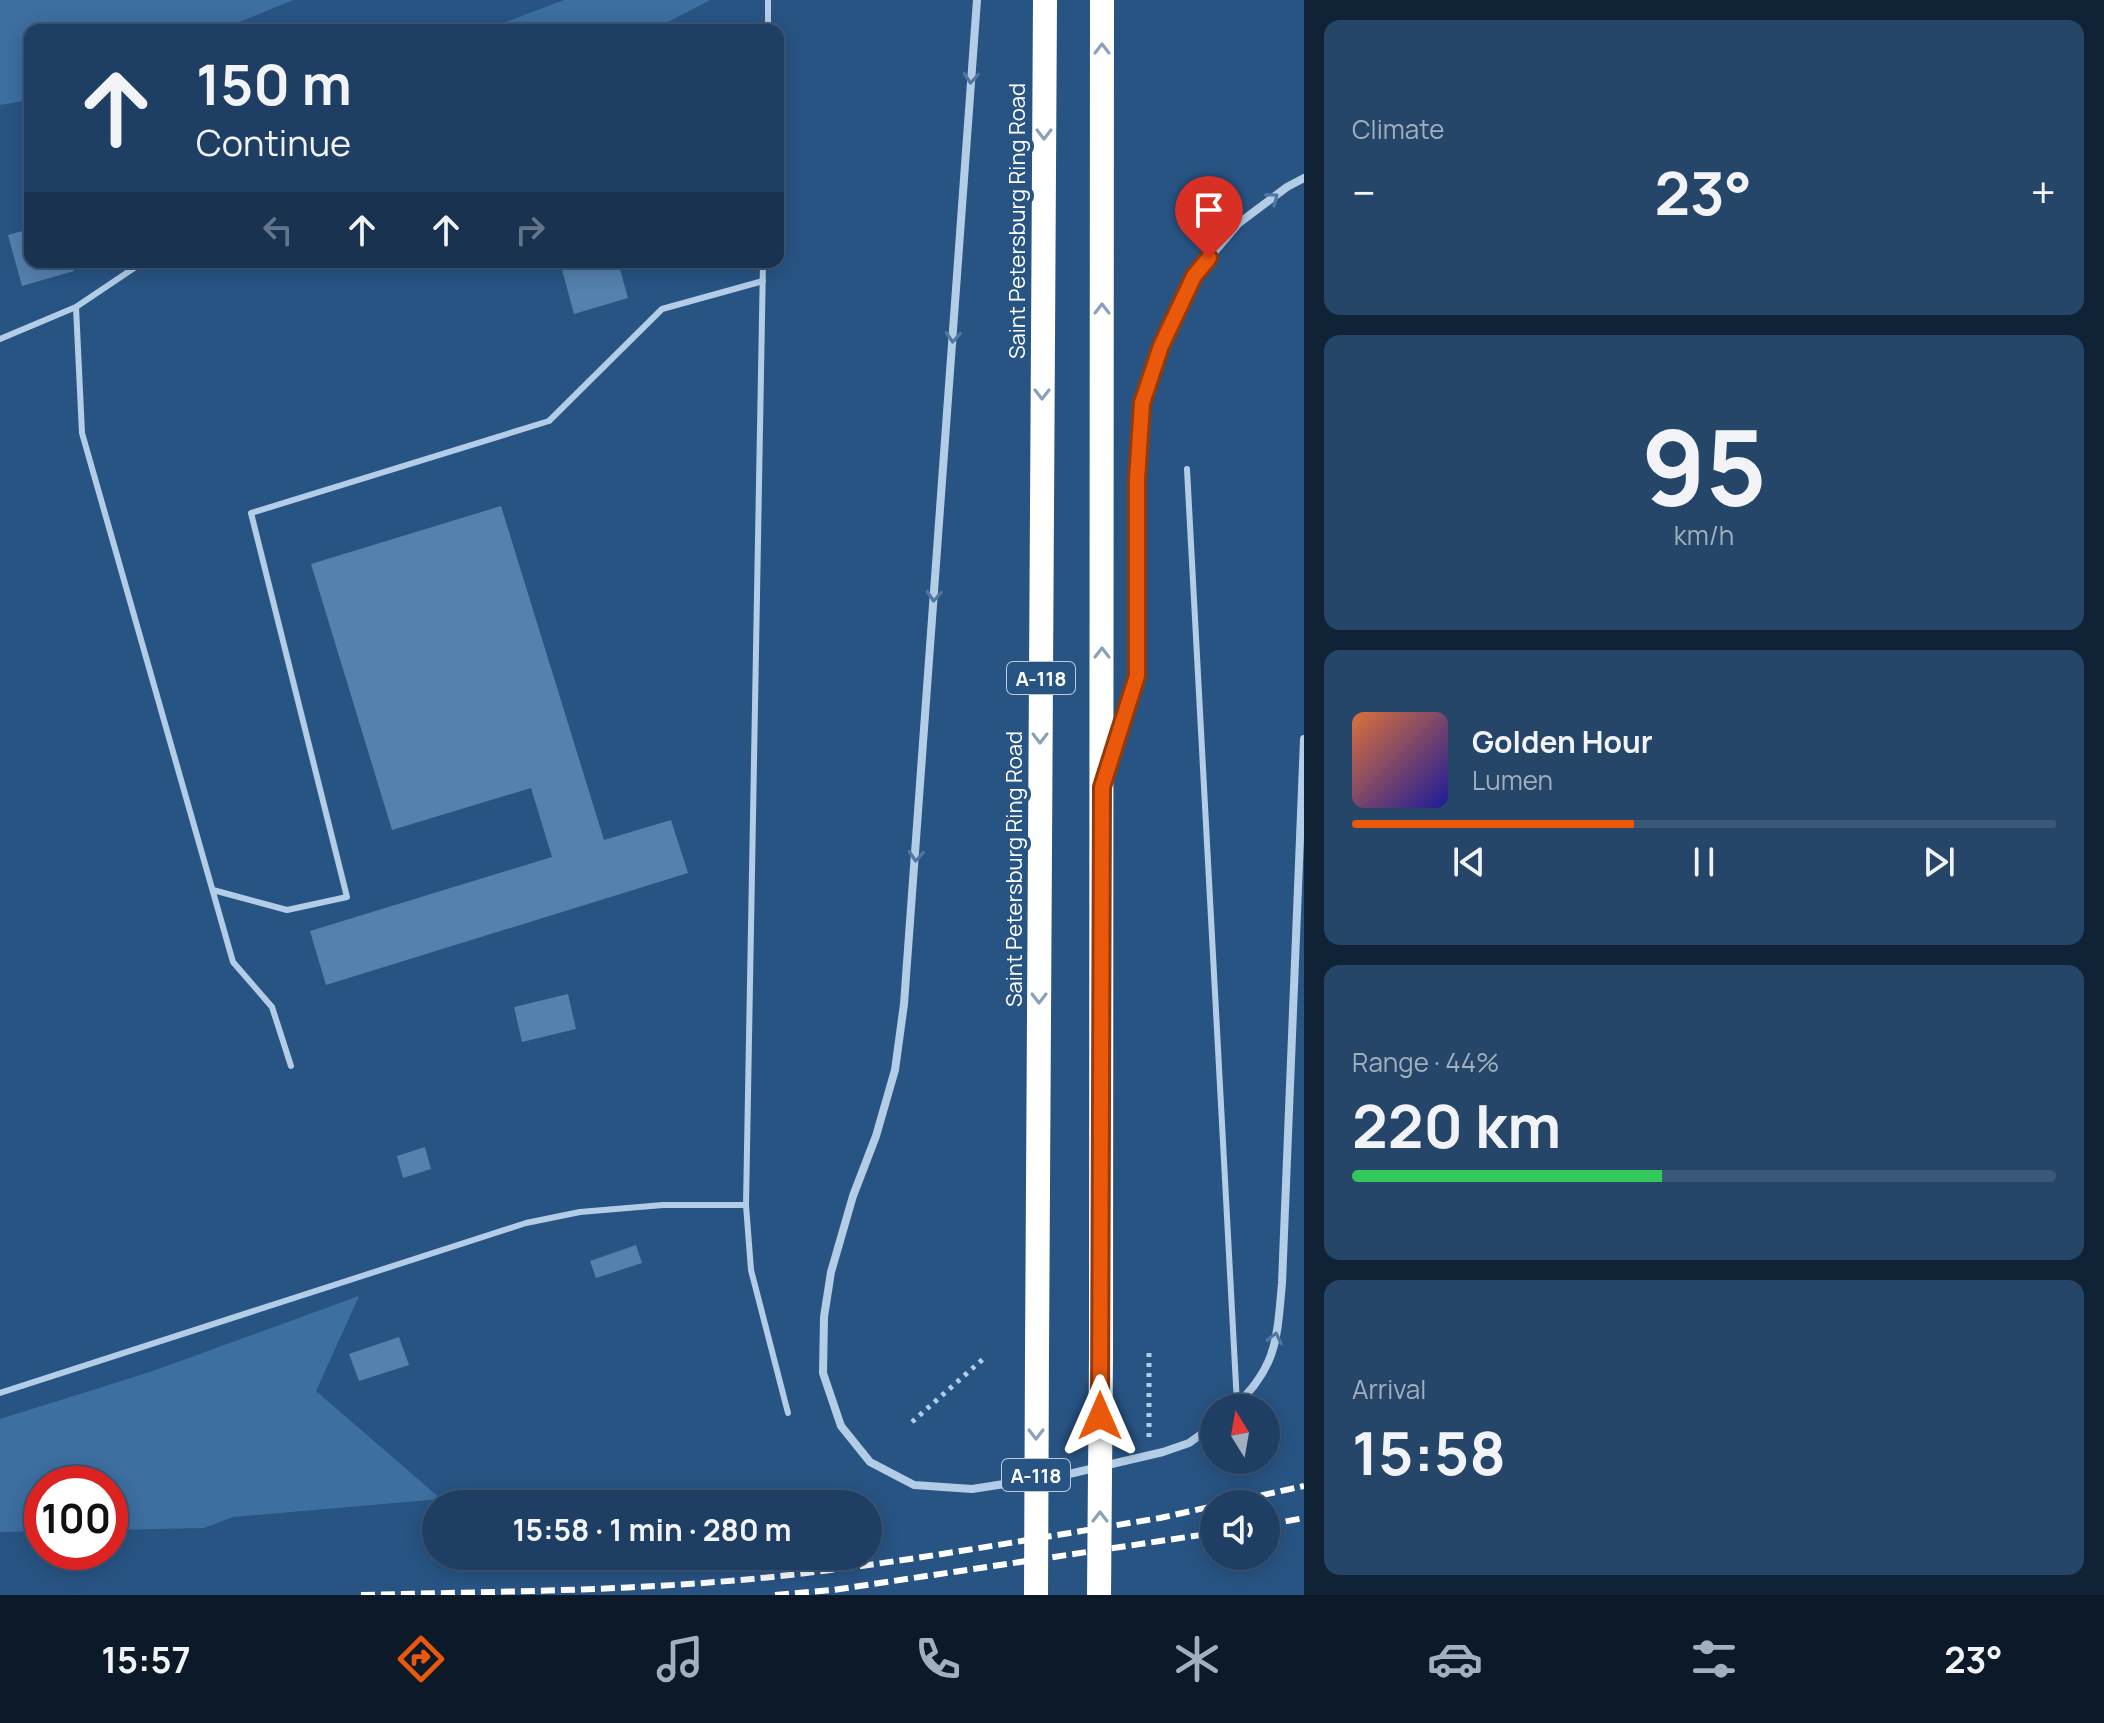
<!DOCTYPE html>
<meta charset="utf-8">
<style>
:root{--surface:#1e3f63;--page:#264669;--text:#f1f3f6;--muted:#a1afbe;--line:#3c5878;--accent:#ea580c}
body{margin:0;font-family:Manrope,sans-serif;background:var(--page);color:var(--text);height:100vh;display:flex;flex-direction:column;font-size:30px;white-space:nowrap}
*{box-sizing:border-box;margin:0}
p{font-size:26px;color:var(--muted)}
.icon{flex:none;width:44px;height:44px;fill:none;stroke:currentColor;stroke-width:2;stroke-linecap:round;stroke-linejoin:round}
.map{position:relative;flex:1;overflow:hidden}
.drawer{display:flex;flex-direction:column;gap:20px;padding:20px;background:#102336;width:800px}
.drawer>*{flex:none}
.guide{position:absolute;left:24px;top:24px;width:760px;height:244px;border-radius:16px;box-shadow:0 4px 20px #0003,0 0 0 2px var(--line);background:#1e3f63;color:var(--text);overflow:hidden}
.needle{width:52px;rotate:349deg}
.fabs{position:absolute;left:1200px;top:1394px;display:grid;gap:16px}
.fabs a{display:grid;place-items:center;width:80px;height:80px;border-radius:50%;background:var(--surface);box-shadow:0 4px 20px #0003,0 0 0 2px var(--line);font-size:40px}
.speed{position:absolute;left:24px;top:1466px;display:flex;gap:16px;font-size:40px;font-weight:700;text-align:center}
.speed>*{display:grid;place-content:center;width:104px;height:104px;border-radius:50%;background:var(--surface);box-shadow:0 4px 20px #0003,0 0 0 2px var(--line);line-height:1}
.speed .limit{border:12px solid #d22;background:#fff;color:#111}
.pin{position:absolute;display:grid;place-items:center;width:68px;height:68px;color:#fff;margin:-82px -34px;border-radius:50% 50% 50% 0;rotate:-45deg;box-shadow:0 0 8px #0007}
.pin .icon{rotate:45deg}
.me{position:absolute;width:88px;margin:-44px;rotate:0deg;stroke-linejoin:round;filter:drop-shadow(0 0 6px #0008)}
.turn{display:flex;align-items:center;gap:28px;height:168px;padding:0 40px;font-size:36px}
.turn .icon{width:104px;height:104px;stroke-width:2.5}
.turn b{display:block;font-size:56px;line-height:68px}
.lanes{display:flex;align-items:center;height:76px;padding:0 40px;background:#0003;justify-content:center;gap:40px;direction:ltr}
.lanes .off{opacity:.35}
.big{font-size:60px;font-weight:700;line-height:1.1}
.drawer .tile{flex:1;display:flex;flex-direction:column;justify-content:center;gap:12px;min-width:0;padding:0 28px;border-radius:16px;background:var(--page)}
.drawer .dial{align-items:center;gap:0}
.dial b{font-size:104px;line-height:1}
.song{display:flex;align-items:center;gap:24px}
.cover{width:96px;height:96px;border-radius:12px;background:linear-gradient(135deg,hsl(20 70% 55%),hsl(240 70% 35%))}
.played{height:8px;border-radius:4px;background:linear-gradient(90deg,var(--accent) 40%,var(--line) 40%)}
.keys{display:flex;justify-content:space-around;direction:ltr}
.heat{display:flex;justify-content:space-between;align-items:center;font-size:44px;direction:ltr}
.charge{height:12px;border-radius:6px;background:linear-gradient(90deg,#34c759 44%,var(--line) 0)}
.trip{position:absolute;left:422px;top:1490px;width:460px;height:80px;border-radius:40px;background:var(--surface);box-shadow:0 4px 20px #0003,0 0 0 2px var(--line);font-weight:700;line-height:80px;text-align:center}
.menu{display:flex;height:128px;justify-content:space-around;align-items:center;background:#0c1928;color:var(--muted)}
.menu .icon{width:56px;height:56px}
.menu .current{color:var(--accent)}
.menu b{font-size:36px;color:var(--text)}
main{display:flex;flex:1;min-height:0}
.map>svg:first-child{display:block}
.green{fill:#3d6fa1}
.building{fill:#5581ae}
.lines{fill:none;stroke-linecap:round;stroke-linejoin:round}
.path{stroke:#b3cde7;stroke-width:5;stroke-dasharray:4 6;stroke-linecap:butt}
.lane{stroke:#b3cde7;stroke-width:6}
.street{stroke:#b3cde7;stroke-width:8}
.highway{stroke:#fff;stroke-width:24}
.rail{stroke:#fff;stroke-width:6;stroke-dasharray:14 6;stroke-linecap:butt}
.highway-bridge{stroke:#fff;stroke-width:24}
.oneway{stroke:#89a1bb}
.oneway2{stroke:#5278a2}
.route-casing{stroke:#983908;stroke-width:20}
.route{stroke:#ea580c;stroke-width:14}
.labels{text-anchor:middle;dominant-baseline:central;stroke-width:8;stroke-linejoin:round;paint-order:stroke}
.shield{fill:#285484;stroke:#beccda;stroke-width:2}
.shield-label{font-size:20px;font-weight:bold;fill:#fff}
.street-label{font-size:22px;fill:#fff;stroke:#285484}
</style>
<main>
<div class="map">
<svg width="1304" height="1595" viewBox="0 0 1304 1595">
<rect width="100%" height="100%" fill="#285484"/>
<path class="green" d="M0,0H293L220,30H30V100L0,105Z
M564,0H710L668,22L644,30H485Z
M359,1296L316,1391L441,1499L233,1517L204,1528L110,1530V1484H42V1531L0,1532V1419L150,1372Z"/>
<path class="building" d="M30,229V262H71L74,271L22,286L8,235Z
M560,262H618L628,298L574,314Z
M501,506L604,840L671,820L688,873L326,985L310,931L552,857L531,788L392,830L311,564Z
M568,994L576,1029L522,1042L514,1007Z
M425,1147L431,1169L403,1178L397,1156Z
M636,1245L642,1263L596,1278L590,1261Z
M399,1337L409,1365L359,1381L349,1354Z"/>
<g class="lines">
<path class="path" d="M912,1422L983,1359
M1149,1437V1347"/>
<path class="lane" d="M739,30L768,25
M768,30V0
M763,262L746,1205L751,1270L788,1413
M76,307L82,433L233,962L272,1007L291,1066
M0,339L76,307L143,262
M1187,469L1237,1404
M213,890L287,910L347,897L251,513L549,421L662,309L763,281
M0,1393L526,1223L580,1212L663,1205H746"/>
<path class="street" d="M977,0L904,1004L895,1070L876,1136L853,1196L831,1272L824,1317L823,1373L841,1426L870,1462L914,1485L972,1489L1069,1474L1163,1452L1189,1443L1214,1425
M1111,759L1137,676V480L1142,403L1161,346L1194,276L1239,223L1287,187L1304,178
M1233,1408C1277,1368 1277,1339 1282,1283L1304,739"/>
<path class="highway" d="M1037,1356L1045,0
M1101,1356L1102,0"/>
<path class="rail" d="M1222,1504L1304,1486
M1266,1525L1304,1518
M361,1595C514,1591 670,1591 823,1571C935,1557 1048,1536 1160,1518L1214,1506
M775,1595L833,1590L1214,1533"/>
<path class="highway-bridge" d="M1036,1595L1037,1356
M1099,1595L1101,1356"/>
</g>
<defs><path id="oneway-chevron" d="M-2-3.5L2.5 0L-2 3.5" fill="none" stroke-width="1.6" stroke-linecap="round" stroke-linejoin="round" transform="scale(2)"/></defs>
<g class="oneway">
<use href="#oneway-chevron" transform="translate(1102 49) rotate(-90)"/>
<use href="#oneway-chevron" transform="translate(1044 134) rotate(90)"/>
<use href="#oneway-chevron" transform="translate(1102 309) rotate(-90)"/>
<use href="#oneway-chevron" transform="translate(1042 394) rotate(90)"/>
<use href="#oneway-chevron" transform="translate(1102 653) rotate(-90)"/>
<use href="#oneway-chevron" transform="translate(1040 738) rotate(90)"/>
<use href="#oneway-chevron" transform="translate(1039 998) rotate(90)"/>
<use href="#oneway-chevron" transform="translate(1036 1434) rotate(90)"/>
<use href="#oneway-chevron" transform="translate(1100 1517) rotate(-90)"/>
</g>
<g class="oneway2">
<use href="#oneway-chevron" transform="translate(971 78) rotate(94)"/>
<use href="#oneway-chevron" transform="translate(1273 198) rotate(-37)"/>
<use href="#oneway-chevron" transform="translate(953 337) rotate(94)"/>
<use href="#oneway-chevron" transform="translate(934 596) rotate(94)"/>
<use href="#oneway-chevron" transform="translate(916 856) rotate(94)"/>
<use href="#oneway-chevron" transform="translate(1275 1338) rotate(-77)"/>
</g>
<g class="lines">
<defs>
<path id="route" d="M1100,1416L1102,787L1137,676V480L1142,403L1161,346L1194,276L1209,258"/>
</defs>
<use href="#route" class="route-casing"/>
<use href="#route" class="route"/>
</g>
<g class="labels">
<g class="shield">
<rect x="1007" y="662" width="68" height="32" rx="6"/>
<rect x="1002" y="1459" width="68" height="32" rx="6"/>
</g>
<g class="shield-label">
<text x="1041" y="678">А-118</text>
<text x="1036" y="1475">А-118</text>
</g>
<g class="street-label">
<text transform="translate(1017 221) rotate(-90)">Saint Petersburg Ring Road</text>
<text transform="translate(1014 869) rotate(-90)">Saint Petersburg Ring Road</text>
</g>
</g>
</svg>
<div class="fabs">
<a><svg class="needle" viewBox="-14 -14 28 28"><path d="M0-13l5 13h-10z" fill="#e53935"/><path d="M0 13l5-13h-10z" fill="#a1afbe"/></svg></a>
<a><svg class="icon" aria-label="sound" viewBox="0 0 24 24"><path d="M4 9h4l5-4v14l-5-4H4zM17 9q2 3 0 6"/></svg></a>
</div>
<div class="speed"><div class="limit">100</div></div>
<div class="pin" style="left:1209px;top:258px;background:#d93025"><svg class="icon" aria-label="arrive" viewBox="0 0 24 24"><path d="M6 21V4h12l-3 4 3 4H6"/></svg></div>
<svg class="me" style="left:1100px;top:1416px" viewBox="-20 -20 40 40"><path d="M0-17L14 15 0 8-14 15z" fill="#ea580c" stroke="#fff" stroke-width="4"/></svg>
<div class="trip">15:58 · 1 min · 280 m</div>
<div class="guide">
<div class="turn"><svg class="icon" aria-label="ahead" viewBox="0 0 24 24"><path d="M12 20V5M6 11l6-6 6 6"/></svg><div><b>150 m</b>Continue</div></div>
<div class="lanes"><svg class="icon off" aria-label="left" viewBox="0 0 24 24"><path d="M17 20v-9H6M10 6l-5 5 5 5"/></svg><svg class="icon" aria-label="ahead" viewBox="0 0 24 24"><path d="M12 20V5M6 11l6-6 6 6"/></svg><svg class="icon" aria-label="ahead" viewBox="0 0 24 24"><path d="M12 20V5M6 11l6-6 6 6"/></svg><svg class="icon off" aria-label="right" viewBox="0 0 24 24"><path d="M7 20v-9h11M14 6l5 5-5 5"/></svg></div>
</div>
</div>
<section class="drawer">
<div class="tile"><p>Climate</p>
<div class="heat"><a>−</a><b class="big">23°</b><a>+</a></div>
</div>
<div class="tile dial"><b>95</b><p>km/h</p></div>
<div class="tile">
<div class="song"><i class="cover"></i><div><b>Golden Hour</b><p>Lumen</p></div></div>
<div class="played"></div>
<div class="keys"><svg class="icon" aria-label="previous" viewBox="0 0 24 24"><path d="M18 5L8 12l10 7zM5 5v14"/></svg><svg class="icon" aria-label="pause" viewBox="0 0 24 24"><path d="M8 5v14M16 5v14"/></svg><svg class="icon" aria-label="next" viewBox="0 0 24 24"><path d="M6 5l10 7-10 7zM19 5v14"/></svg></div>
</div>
<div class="tile"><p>Range · 44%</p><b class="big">220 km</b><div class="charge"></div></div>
<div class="tile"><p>Arrival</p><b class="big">15:58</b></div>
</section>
</main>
<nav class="menu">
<b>15:57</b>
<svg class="icon current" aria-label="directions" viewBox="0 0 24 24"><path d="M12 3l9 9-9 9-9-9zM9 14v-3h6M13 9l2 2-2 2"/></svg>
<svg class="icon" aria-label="music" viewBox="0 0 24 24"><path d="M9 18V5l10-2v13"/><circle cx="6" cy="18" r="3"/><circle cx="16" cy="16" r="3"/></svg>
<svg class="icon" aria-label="phone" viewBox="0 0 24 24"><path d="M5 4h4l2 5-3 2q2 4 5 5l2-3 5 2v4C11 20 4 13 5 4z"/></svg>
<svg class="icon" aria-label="climate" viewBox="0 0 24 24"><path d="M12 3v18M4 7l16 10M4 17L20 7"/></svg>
<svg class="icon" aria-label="car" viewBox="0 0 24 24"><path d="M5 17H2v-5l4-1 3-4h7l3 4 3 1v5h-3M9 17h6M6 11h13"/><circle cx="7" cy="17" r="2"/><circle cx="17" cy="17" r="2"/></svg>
<svg class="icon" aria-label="filters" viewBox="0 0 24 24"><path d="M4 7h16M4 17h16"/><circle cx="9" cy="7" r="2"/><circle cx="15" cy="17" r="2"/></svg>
<b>23°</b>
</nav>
